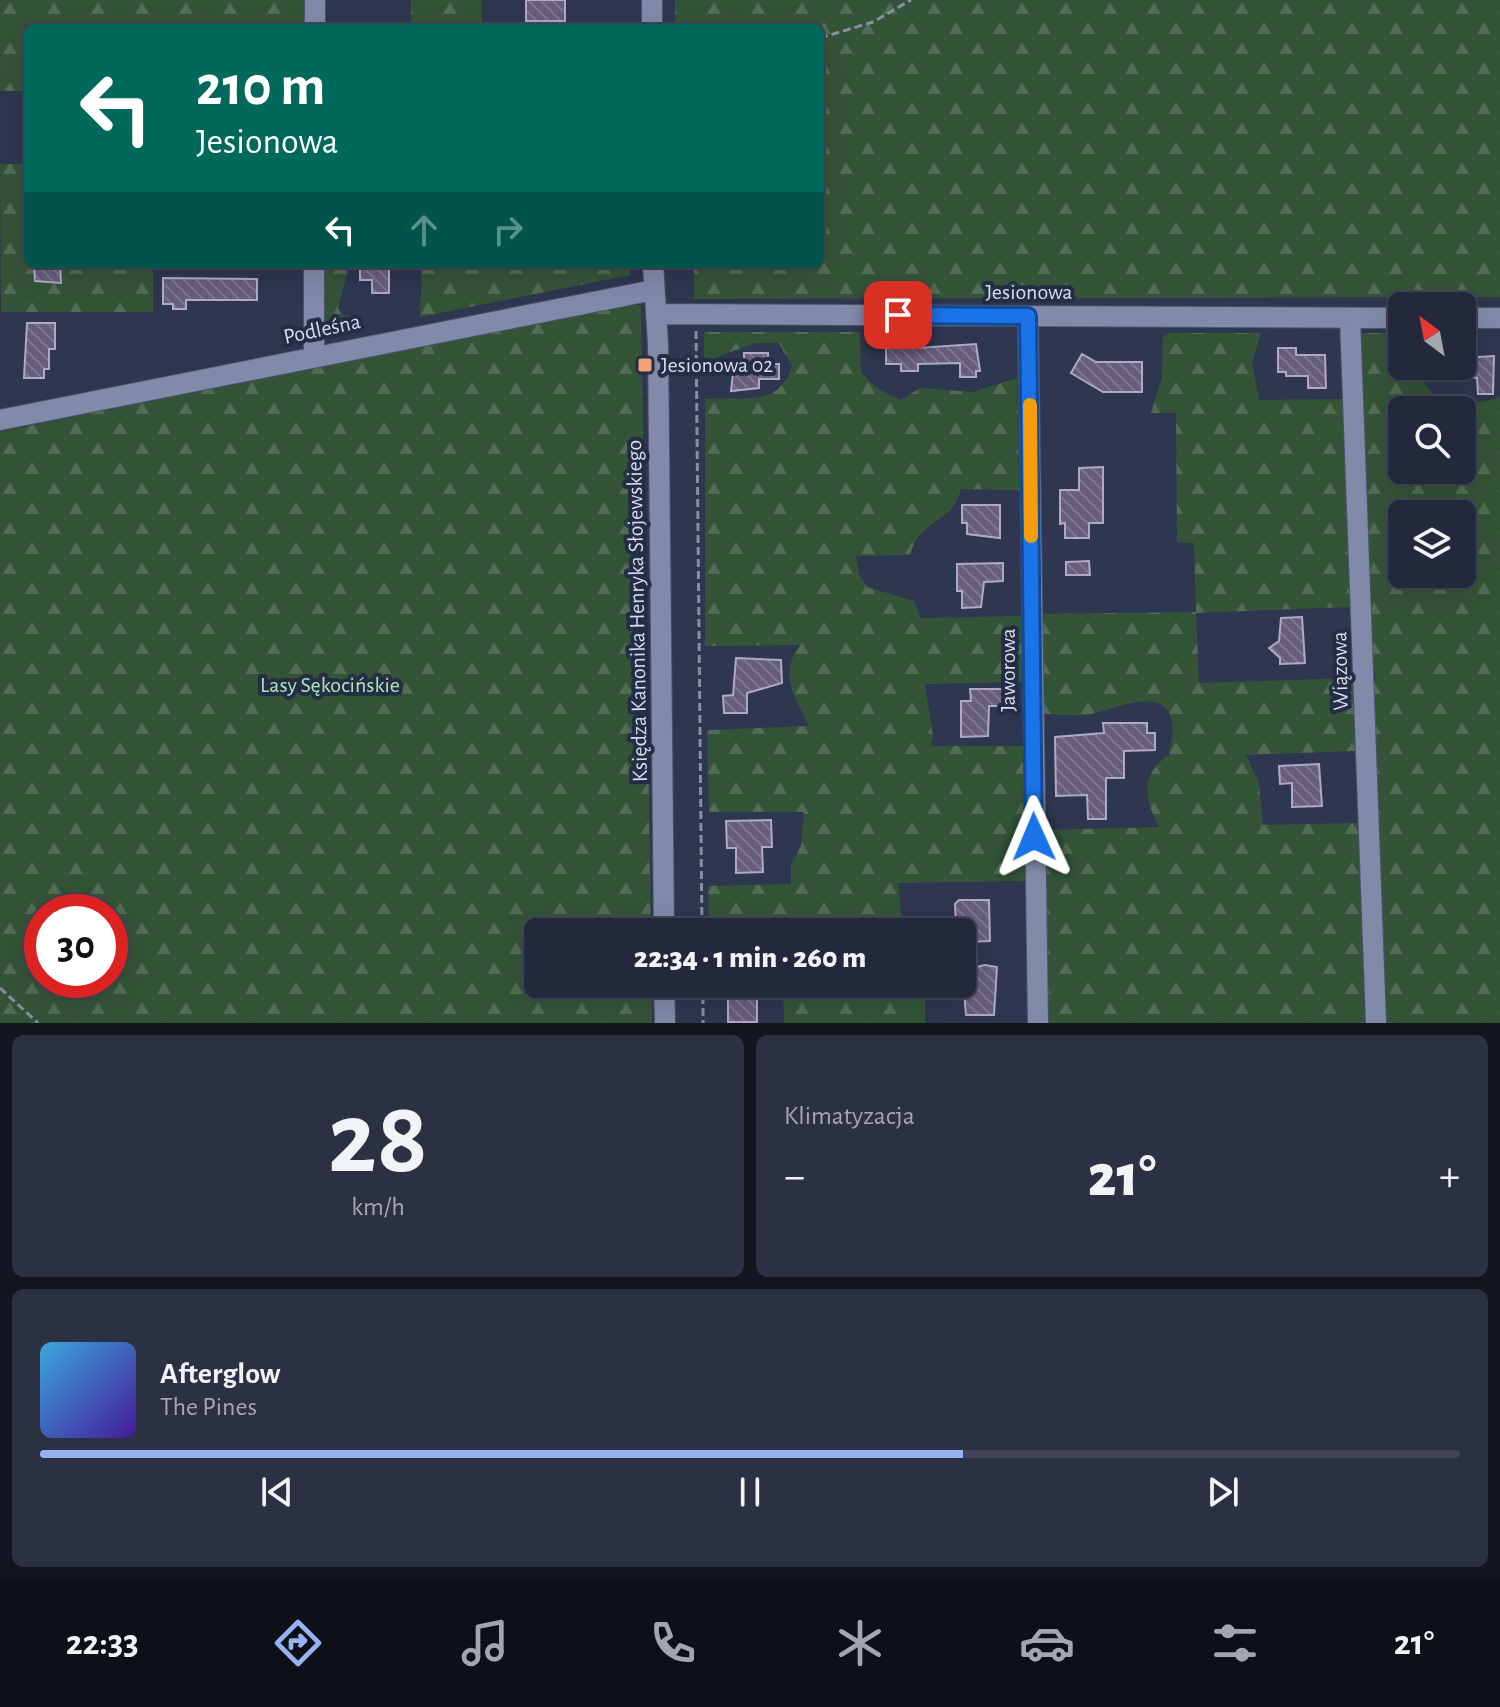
<!DOCTYPE html>
<html lang="pl">
<meta charset="utf-8">
<style>
:root{--surface:#23283c;--page:#2b3043;--text:#f1f3f6;--muted:#a3a6af;--line:#404456;--accent:#95b2f1}
body{margin:0;font-family:"Alegreya Sans",sans-serif;background:var(--page);color:var(--text);height:100vh;display:flex;flex-direction:column;font-size:30px;white-space:nowrap}
*{box-sizing:border-box;margin:0}
p{font-size:26px;color:var(--muted)}
.icon{flex:none;width:44px;height:44px;fill:none;stroke:currentColor;stroke-width:2;stroke-linecap:round;stroke-linejoin:round}
.map{position:relative;height:1023px;overflow:hidden}
.panel{display:flex;flex-direction:column;gap:12px;padding:12px;background:#131621;flex:1}
.panel>*{flex:none}
.top-card{position:absolute;left:24px;top:24px;width:800px;height:244px;border-radius:12px;box-shadow:0 8px 32px #0002,0 0 0 2px var(--line);background:#00695c;color:#fff;overflow:hidden}
.needle{width:52px;rotate:328deg}
.controls{position:absolute;left:1388px;top:292px;display:grid;gap:16px}
.controls a{display:grid;place-items:center;width:88px;height:88px;border-radius:12px;background:var(--surface);box-shadow:0 8px 32px #0002,0 0 0 2px var(--line);font-size:40px}
.speed{position:absolute;left:24px;top:894px;display:flex;gap:16px;font-size:40px;font-weight:700;text-align:center}
.speed>*{display:grid;place-content:center;width:104px;height:104px;border-radius:50%;background:var(--surface);box-shadow:0 8px 32px #0002,0 0 0 2px var(--line);line-height:1}
.speed .limit{border:12px solid #d22;background:#fff;color:#111}
.pin{position:absolute;display:grid;place-items:center;width:68px;height:68px;color:#fff;margin:-34px;border-radius:16px;box-shadow:0 4px 12px #0006}
.me{position:absolute;width:88px;margin:-44px;rotate:359deg;stroke-linejoin:round;filter:drop-shadow(0 0 6px #0008)}
.turn{display:flex;align-items:center;gap:28px;height:168px;padding:0 40px;font-size:36px}
.turn .icon{width:104px;height:104px;stroke-width:2.5}
.turn b{display:block;font-size:56px;line-height:68px}
.lanes{display:flex;align-items:center;height:76px;padding:0 40px;background:#0003;justify-content:center;gap:40px;direction:ltr}
.lanes .off{opacity:.35}
.big{font-size:60px;font-weight:800;line-height:1.1}
.panel .tile{flex:1;display:flex;flex-direction:column;justify-content:center;gap:12px;min-width:0;padding:0 28px;border-radius:12px;background:var(--page)}
.panel .dial{align-items:center;gap:0}
.dial b{font-size:104px;line-height:1}
.song{display:flex;align-items:center;gap:24px}
.cover{width:96px;height:96px;border-radius:12px;background:linear-gradient(135deg,hsl(200 70% 55%),hsl(260 70% 35%))}
.played{height:8px;border-radius:4px;background:linear-gradient(90deg,var(--accent) 65%,var(--line) 65%)}
.keys{display:flex;justify-content:space-around;direction:ltr}
.heat{display:flex;justify-content:space-between;align-items:center;font-size:44px;direction:ltr}
.panel .tiles{flex:1;display:grid;gap:12px;grid-template-columns:1fr 1fr}
.tile:last-child{grid-column:span 2}
.trip{position:absolute;left:524px;top:918px;width:452px;height:80px;border-radius:12px;background:var(--surface);box-shadow:0 8px 32px #0002,0 0 0 2px var(--line);font-weight:800;line-height:80px;text-align:center}
.dock{display:flex;height:128px;justify-content:space-around;align-items:center;background:#0e1018;color:var(--muted)}
.dock .icon{width:56px;height:56px}
.dock .active{color:var(--accent)}
.dock b{font-size:36px;color:var(--text)}
.map>svg:first-child{display:block}
.forest{fill:url(#forest-firs);fill-rule:evenodd}
.building{fill:url(#building-back-hatch);stroke:#b1a8c8;stroke-width:2}
.lines{fill:none;stroke-linecap:round;stroke-linejoin:round}
.minor-casing{stroke:#4d5369;stroke-width:22}
.path{stroke:#878da2;stroke-width:3;stroke-dasharray:8 4;stroke-linecap:butt}
.minor{stroke:#818aa9;stroke-width:20}
.route-casing{stroke:#114b97;stroke-width:20}
.route{stroke:#1a73e8;stroke-width:14}
.slow{stroke:#f59e0b;stroke-width:14}
.poi-dot{fill:#f0a279;stroke:#252c45;stroke-width:3}
.labels{text-anchor:middle;dominant-baseline:central;stroke-width:8;stroke-linejoin:round;paint-order:stroke}
.street-label{font-size:22px;fill:#d8ddee;stroke:#252c45}
.poi-label{font-size:22px;fill:#d8ddee;stroke:#252c45;text-anchor:start}
.park-label{font-size:22px;fill:#aee8b5;stroke:#252c45}
</style>
<div class="map">
<svg width="1500" height="1023" viewBox="0 0 1500 1023">
<defs>
<pattern id="forest-firs" width="22" height="20" patternUnits="userSpaceOnUse" patternTransform="scale(2)"><rect width="22" height="20" fill="#345438"/><path d="M5 1l3.5 6h-7zM16 11l3.5 6h-7z" fill="#516c55"/></pattern>
<pattern id="building-back-hatch" width="6" height="6" patternUnits="userSpaceOnUse" patternTransform="scale(2)"><rect width="6" height="6" fill="#675e7c"/><path d="M-1 5l2 2M0 0l6 6M5-1l2 2" fill="none" stroke="#7c758f"/></pattern>
</defs>
<rect width="100%" height="100%" fill="#2f3650"/>
<path class="forest" d="M0,0H304V28H28V91H0Z
M411,0H481L482,28L411,25Z
M675,0H1500V297L694,299V269L676,271V264H820V28H675Z
M0,164H28V264H153V312H1Z
M333,264H350L338,308L342,315L356,317L361,329L325,336V267Z
M422,264H630V275L420,317Z
M641,305L651,932H538V984H652V1023H0V432L596,307ZM42,912H110V980H42Z
M704,332H860L861,372L876,388L901,400L920,388L973,392L1017,378L1019,490L961,489C952,526 920,517 910,555L856,556L859,574L867,587L914,601L921,618L1021,616L1023,682L925,684L933,736L931,746H1023L1025,881L898,883L903,932H709L708,886L791,884V865L801,846L804,812H709L707,730L809,726C795,697 778,675 800,645L705,646V399C741,396 779,409 792,366L779,343H755L704,362Z
M1170,333H1261L1252,363L1259,400L1344,399L1350,607L1196,613L1199,683L1353,678L1355,751L1246,755L1259,783L1263,825L1358,823L1365,1023H1048L1045,830L1159,827C1145,801 1139,774 1169,755C1170,744 1175,730 1171,718C1162,683 1106,713 1086,715C1072,716 1056,714 1042,714L1040,614L1196,612L1194,543L1177,542L1176,413H1151L1162,377L1163,337Z
M1361,333H1401L1402,366H1418C1421,373 1424,384 1429,390C1446,406 1481,404 1500,397V1023H1385L1373,683L1376,678L1372,662ZM1402,410H1462V470H1402ZM1402,514H1462V574H1402Z
M783,984H925V1023H784Z"/>
<path class="building" d="M526,0H565V21H526Z
M34,264H60L61,283L35,281Z
M360,264H389V293H372V280H360Z
M163,278L257,279V300H186V309H173V304H163Z
M27,323H55V349H49V369H44V378H24Z
M918,344V348L976,344L980,371H976V377H960V363L918,364V371H901V364H886V348Z
M1278,348H1296V355H1325L1326,388H1308V376H1286V372H1278Z
M744,353H768V364H779V379H759V388L731,391L734,364H744Z
M1082,354L1096,362H1142V392H1103L1071,373Z
M1494,356L1493,394H1478L1477,378L1462,376V358Z
M1103,467V523H1089V538H1065V523L1060,524V490H1079V468Z
M962,505H1000V538L967,534V523H962Z
M1089,561L1090,575H1066V562Z
M1003,563V581L984,582L981,607L962,608V591H957V564Z
M1302,617L1305,663L1280,664V658L1269,648L1279,641L1281,618Z
M736,658L781,660L782,683L747,693V713H724L723,696L733,695Z
M970,689H1005V706H989L988,736L961,737V701H971Z
M1103,723H1147V733H1155V750L1124,751V778H1106V819H1088L1087,795L1056,796L1055,737L1104,733Z
M1319,764L1322,806L1292,807V783L1280,784L1279,766Z
M771,820L772,847H762L763,872L736,873V848H727L726,821Z
M959,900H989L990,941L962,942V932L956,925L955,904Z
M985,965L997,967L994,1015H966L962,970Z
M728,984H763L762,996L757,997V1022H728Z"/>
<g class="lines">
<defs>
<path id="minor" d="M652,0V28
M315,28V0
M653,264L658,344L664,932
M656,314L1402,318
M1028,316L1038,1023
M1350,318L1376,1023
M1462,318H1500
M314,355V264
M0,420L654,290
M664,984L665,1023"/>
</defs>
<use href="#minor" class="minor-casing"/>
<path class="path" d="M820,38L873,22L911,0
M696,331L702,932
M703,984V1023
M0,988L38,1023"/>
<use href="#minor" class="minor"/>
</g>
<g class="lines">
<defs>
<path id="route" d="M898,315L1028,316L1034,837"/>
</defs>
<use href="#route" class="route-casing"/>
<use href="#route" class="route"/>
<path class="slow" d="M1030,405L1031,536"/>
</g>
<rect class="poi-dot" x="637" y="357" width="16" height="16" rx="4"/>
<g class="labels">
<g class="street-label">
<text x="1029" y="292">Jesionowa</text>
<text transform="translate(322 329) rotate(-12)">Podleśna</text>
<text transform="translate(637 611) rotate(-91)">Księdza Kanonika Henryka Słojewskiego</text>
<text transform="translate(1008 670) rotate(-90)">Jaworowa</text>
<text transform="translate(1340 671) rotate(-91)">Wiązowa</text>
</g>
<g class="poi-label">
<text x="661" y="365">Jesionowa 02</text>
</g>
<g class="park-label">
<text x="330" y="685">Lasy Sękocińskie</text>
</g>
</g>
</svg>
<div class="controls">
<a><svg class="needle" viewBox="-14 -14 28 28"><path d="M0-13l5 13h-10z" fill="#e53935"/><path d="M0 13l5-13h-10z" fill="#a3a6af"/></svg></a>
<a><svg class="icon" aria-label="search" viewBox="0 0 24 24"><circle cx="10" cy="10" r="6"/><path d="M15 15l6 6"/></svg></a>
<a><svg class="icon" aria-label="layers" viewBox="0 0 24 24"><path d="M12 4l9 5-9 5-9-5zM3 14l9 5 9-5"/></svg></a>
</div>
<div class="speed"><div class="limit">30</div></div>
<div class="pin" style="left:898px;top:315px;background:#d93025"><svg class="icon" aria-label="arrive" viewBox="0 0 24 24"><path d="M6 21V4h12l-3 4 3 4H6"/></svg></div>
<svg class="me" style="left:1034px;top:837px" viewBox="-20 -20 40 40"><path d="M0-17L14 15 0 8-14 15z" fill="#1a73e8" stroke="#fff" stroke-width="4"/></svg>
<div class="trip">22:34 · 1 min · 260 m</div>
<div class="top-card">
<div class="turn"><svg class="icon" aria-label="left" viewBox="0 0 24 24"><path d="M17 20v-9H6M10 6l-5 5 5 5"/></svg><div><b>210 m</b>Jesionowa</div></div>
<div class="lanes"><svg class="icon" aria-label="left" viewBox="0 0 24 24"><path d="M17 20v-9H6M10 6l-5 5 5 5"/></svg><svg class="icon off" aria-label="ahead" viewBox="0 0 24 24"><path d="M12 20V5M6 11l6-6 6 6"/></svg><svg class="icon off" aria-label="right" viewBox="0 0 24 24"><path d="M7 20v-9h11M14 6l5 5-5 5"/></svg></div>
</div>
</div>
<section class="panel">
<div class="tiles">
<div class="tile dial"><b>28</b><p>km/h</p></div>
<div class="tile"><p>Klimatyzacja</p>
<div class="heat"><a>−</a><b class="big">21°</b><a>+</a></div>
</div>
<div class="tile">
<div class="song"><i class="cover"></i><div><b>Afterglow</b><p>The Pines</p></div></div>
<div class="played"></div>
<div class="keys"><svg class="icon" aria-label="previous" viewBox="0 0 24 24"><path d="M18 5L8 12l10 7zM5 5v14"/></svg><svg class="icon" aria-label="pause" viewBox="0 0 24 24"><path d="M8 5v14M16 5v14"/></svg><svg class="icon" aria-label="next" viewBox="0 0 24 24"><path d="M6 5l10 7-10 7zM19 5v14"/></svg></div>
</div>
</div>
</section>
<nav class="dock">
<b>22:33</b>
<svg class="icon active" aria-label="directions" viewBox="0 0 24 24"><path d="M12 3l9 9-9 9-9-9zM9 14v-3h6M13 9l2 2-2 2"/></svg>
<svg class="icon" aria-label="music" viewBox="0 0 24 24"><path d="M9 18V5l10-2v13"/><circle cx="6" cy="18" r="3"/><circle cx="16" cy="16" r="3"/></svg>
<svg class="icon" aria-label="phone" viewBox="0 0 24 24"><path d="M5 4h4l2 5-3 2q2 4 5 5l2-3 5 2v4C11 20 4 13 5 4z"/></svg>
<svg class="icon" aria-label="climate" viewBox="0 0 24 24"><path d="M12 3v18M4 7l16 10M4 17L20 7"/></svg>
<svg class="icon" aria-label="car" viewBox="0 0 24 24"><path d="M5 17H2v-5l4-1 3-4h7l3 4 3 1v5h-3M9 17h6M6 11h13"/><circle cx="7" cy="17" r="2"/><circle cx="17" cy="17" r="2"/></svg>
<svg class="icon" aria-label="filters" viewBox="0 0 24 24"><path d="M4 7h16M4 17h16"/><circle cx="9" cy="7" r="2"/><circle cx="15" cy="17" r="2"/></svg>
<b>21°</b>
</nav>
